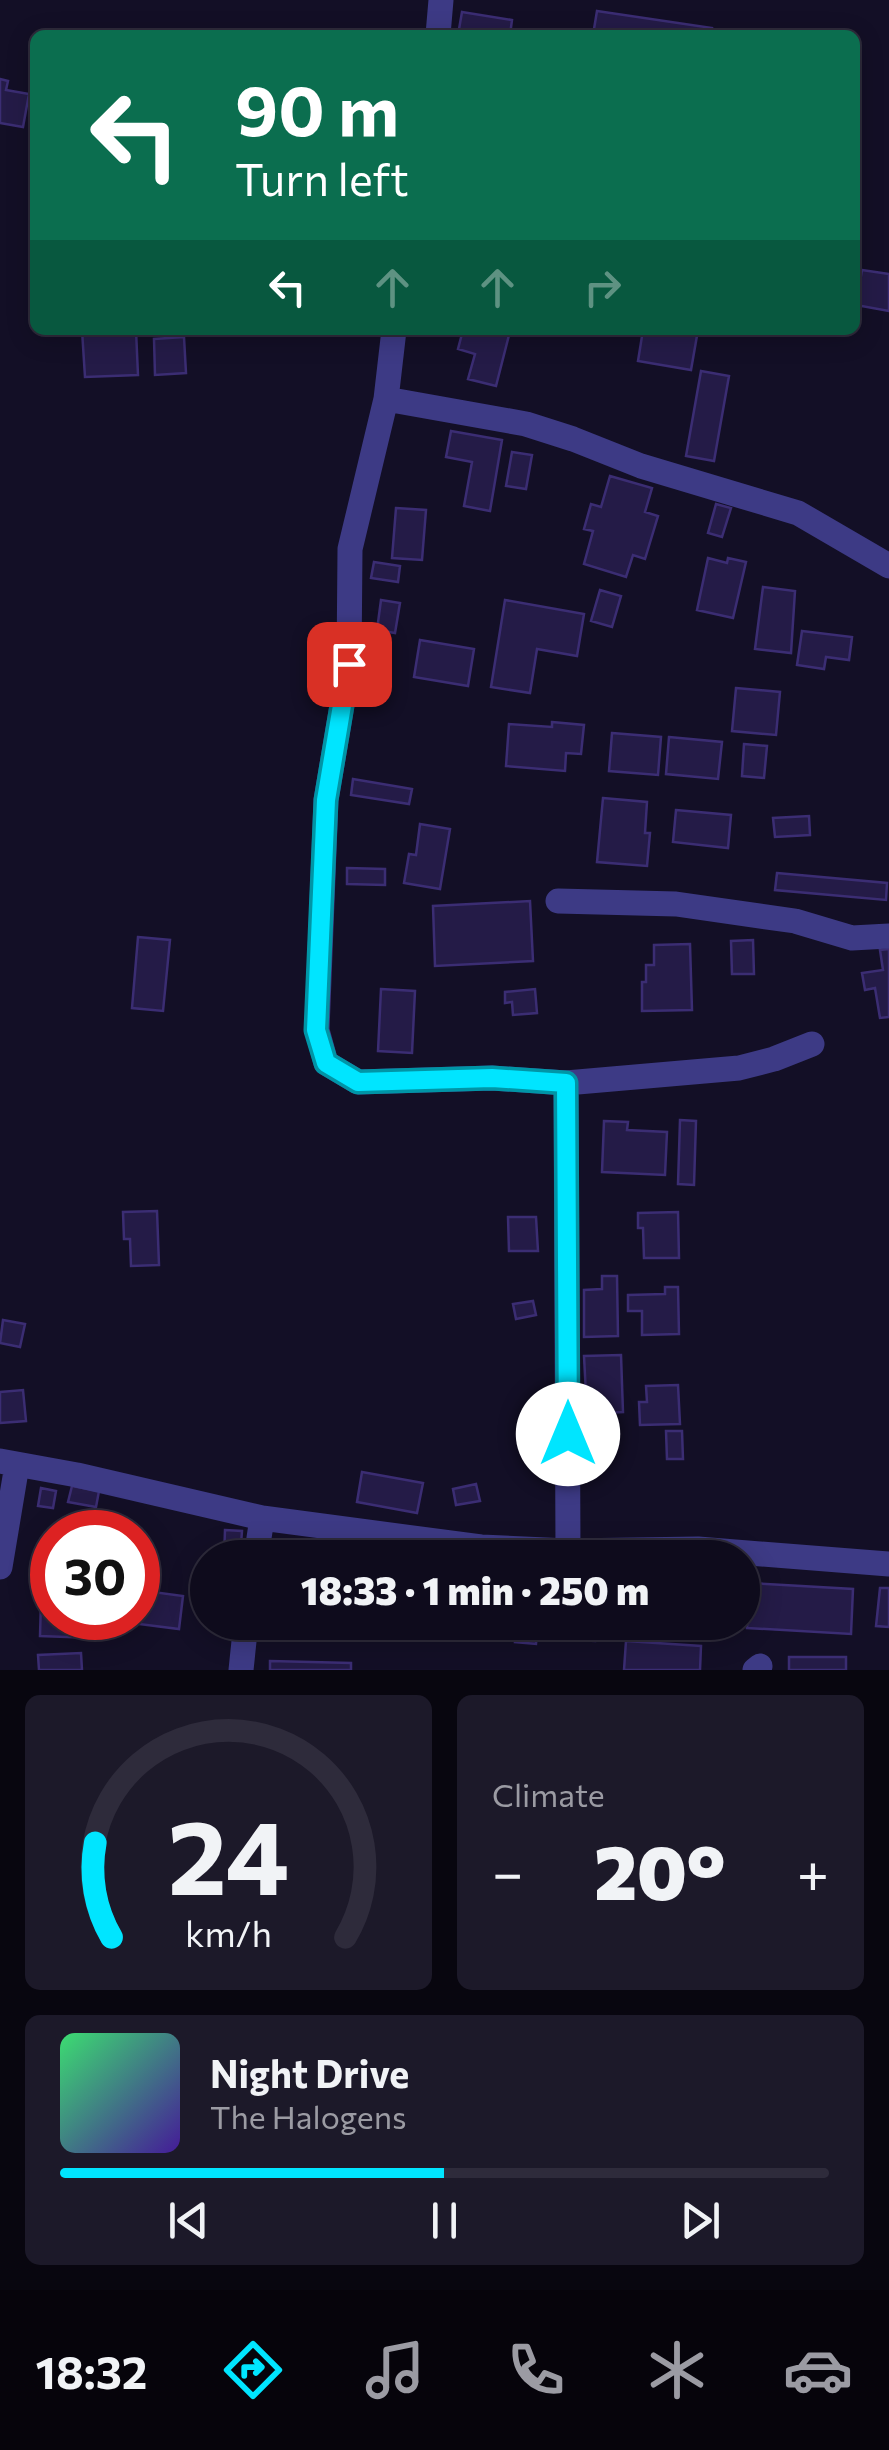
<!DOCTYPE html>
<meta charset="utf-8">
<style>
:root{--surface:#0e0b1c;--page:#1c1929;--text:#f1f3f6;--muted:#9b9ba3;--line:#2e2b3b;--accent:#00e5ff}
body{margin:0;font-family:Commissioner,sans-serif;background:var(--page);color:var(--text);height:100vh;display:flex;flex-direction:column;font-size:38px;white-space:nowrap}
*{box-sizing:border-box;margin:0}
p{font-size:32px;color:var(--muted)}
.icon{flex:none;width:55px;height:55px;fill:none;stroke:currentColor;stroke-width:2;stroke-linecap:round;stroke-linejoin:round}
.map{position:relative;height:1670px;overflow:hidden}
.side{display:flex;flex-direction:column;gap:25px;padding:25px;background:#08060f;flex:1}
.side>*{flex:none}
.hud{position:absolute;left:30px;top:30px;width:830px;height:305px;border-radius:15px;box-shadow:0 5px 25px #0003,0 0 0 2px var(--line);background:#0b6e4f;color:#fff;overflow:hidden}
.speed{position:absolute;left:30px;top:1510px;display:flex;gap:20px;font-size:50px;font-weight:700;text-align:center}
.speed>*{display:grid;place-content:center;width:130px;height:130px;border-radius:50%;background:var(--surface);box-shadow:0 5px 25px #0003,0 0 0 2px var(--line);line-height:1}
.speed .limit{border:15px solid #d22;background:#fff;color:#111}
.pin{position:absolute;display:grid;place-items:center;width:85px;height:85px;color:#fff;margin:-42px;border-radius:20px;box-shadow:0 5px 15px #0006}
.me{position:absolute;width:110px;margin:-55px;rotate:0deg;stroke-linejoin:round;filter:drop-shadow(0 0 8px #0008)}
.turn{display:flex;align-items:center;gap:35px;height:210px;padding:0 40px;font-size:45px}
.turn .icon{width:130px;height:130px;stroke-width:2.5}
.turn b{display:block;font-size:70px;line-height:85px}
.lanes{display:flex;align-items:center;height:95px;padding:0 40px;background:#0003;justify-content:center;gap:50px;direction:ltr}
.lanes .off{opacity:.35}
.big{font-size:75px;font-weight:800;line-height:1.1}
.side .card{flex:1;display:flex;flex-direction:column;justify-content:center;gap:15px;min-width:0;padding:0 35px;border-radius:15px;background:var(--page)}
.side .dial{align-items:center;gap:0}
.dial svg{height:260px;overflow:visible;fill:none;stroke:var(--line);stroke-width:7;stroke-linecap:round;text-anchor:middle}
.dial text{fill:var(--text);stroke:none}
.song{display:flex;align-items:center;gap:30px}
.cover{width:120px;height:120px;border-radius:15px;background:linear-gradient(135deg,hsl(140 70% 55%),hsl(260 70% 35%))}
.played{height:10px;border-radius:5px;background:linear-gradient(90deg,var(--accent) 50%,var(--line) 50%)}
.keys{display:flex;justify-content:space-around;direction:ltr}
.heat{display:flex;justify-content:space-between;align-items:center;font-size:55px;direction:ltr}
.side .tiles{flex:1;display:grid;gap:25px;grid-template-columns:1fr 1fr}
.card:last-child{grid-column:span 2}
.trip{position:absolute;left:190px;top:1540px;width:570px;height:100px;border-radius:50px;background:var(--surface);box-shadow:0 5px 25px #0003,0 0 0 2px var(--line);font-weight:800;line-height:100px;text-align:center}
.tabs{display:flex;height:160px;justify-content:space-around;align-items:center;background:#06040b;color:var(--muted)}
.tabs .icon{width:70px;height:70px}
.tabs .selected{color:var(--accent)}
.tabs b{font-size:45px;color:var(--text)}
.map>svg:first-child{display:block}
.building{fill:#241b47;stroke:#3b2d73;stroke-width:2.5}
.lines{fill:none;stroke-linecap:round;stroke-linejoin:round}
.minor{stroke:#3d3a85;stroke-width:25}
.route-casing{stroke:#0095a6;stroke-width:25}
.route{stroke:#00e5ff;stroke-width:18}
</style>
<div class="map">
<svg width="889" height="1670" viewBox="0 0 889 1670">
<rect width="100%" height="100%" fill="#130f26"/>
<path class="building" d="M597,11L712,28L711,35H593Z
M462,12L512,20L510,35H458Z
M0,79L8,81L6,90L29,94L23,127L0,123Z
M862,270L889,274V311L856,305Z
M82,330H136L138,375L85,377Z
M463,330H493L509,335L496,386L468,379L475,354L458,349Z
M643,330H698L691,370L638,361Z
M184,337L186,373L155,375L154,339Z
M701,371L729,376L714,461L686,456Z
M451,431L502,440L490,511L464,506L472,462L446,457Z
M512,452L532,455L526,489L506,486Z
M610,476L652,488L645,512L658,516L645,559L633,555L626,577L584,564L593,531L584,529L591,504L601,507Z
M716,504L731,508L722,537L708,533Z
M396,508L426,510L422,560L392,558Z
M708,558L727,563L728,558L746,562L733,618L697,610Z
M374,562L400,566L398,582L371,578Z
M763,587L795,591L791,653L755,649Z
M600,590L621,596L612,627L591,621Z
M381,600L400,603L395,633L377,630Z
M505,600L584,614L577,656L537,649L530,693L491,687Z
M802,631L852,637L849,660L826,657L824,669L797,665Z
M420,640L474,649L468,686L414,677Z
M736,688L780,692L776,735L732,731Z
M552,722L584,725L581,754L566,753L565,771L506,766L509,724L552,727Z
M612,733L661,737L658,775L609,771Z
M669,737L722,742L718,779L666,774Z
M744,744L767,746L764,778L742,776Z
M353,779L412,789L409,804L351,795Z
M603,798L647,802L645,833H650L647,866L597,862Z
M676,810L731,815L728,848L673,842Z
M809,816L810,835L775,837L773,818Z
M420,824L450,829L440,889L404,883L409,854L416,855Z
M347,868L385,869V885L347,884Z
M777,873L887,883L886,900L775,890Z
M530,901L533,961L435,966L433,906Z
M138,937L170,940L163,1011L132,1008Z
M753,940L754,974H732L731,941Z
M690,944L692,1010L642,1011V982H646V965H654V945Z
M889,949V1017L880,1018L875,988L865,990L862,973L883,970L880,950Z
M381,989L415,991L412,1053L378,1051Z
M535,989L537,1013L513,1015L512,1002L505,1003V992Z
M680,1120L696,1121L694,1185L678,1184Z
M604,1121L628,1122L627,1130L667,1132L665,1175L602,1172Z
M157,1211L159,1265L131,1266L130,1239H124L123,1212Z
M678,1212L679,1258H644L643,1228H638V1213Z
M508,1217H536L538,1251H509Z
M602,1276H617L618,1336L584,1337V1290L602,1289Z
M665,1287H678L679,1334L642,1335V1311H628V1295L665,1294Z
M533,1301L536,1315L516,1319L513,1304Z
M3,1320L25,1324L20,1347L0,1343Z
M621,1355L623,1412L587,1414L584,1356Z
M678,1385L680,1424L640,1425L639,1402H647L646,1386Z
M23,1390L26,1421L0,1423V1392Z
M666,1431H682L683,1459H667Z
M362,1472L423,1483L417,1513L357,1502Z
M476,1484L480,1501L456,1505L453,1489Z
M72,1486L99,1491L96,1507L68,1502Z
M41,1488L56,1491L53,1508L38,1506Z
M225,1530L242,1531L240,1558H224Z
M750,1583L853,1589L851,1634L747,1628Z
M880,1588H889V1627L876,1626Z
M138,1590L183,1596L179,1629L131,1623L132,1618H138Z
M41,1600H52V1618H95L94,1638L40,1636Z
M279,1622H360V1637L279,1636Z
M495,1622H538L536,1644L515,1642L516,1632L495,1630Z
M557,1622H595V1641L557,1639Z
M626,1641L701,1646L700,1670H624Z
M81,1653L82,1670H39L38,1655Z
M789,1657H846V1670H789Z
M270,1661L351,1663V1670H270Z"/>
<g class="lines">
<path class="minor" d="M438,35L441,0
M394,330L386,399L350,549L349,664L326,800L317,1030L326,1063L358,1082L492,1078L566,1083L739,1068L774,1059L812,1044
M386,399L526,424L573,439L641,466L798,513L889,566
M558,901L676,904L795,921L852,938L889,936
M566,1083L568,1551
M0,1461L77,1475L262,1518L481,1547L568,1551L698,1549L889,1564
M256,1558L262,1518
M0,1567L17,1465
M241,1670L246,1622
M755,1670L760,1666"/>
</g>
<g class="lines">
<defs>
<path id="route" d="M349,664L326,800L316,1030L326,1063L358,1082L492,1078L566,1083L568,1434"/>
</defs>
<use href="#route" class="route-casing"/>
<use href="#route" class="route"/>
</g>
</svg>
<div class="speed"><div class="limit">30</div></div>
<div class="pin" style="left:349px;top:664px;background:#d93025"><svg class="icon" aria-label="arrive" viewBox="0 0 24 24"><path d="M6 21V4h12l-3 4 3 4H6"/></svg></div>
<svg class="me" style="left:568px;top:1434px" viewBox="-20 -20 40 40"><circle r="19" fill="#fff"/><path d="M0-13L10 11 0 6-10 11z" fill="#00e5ff"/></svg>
<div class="trip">18:33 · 1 min · 250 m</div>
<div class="hud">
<div class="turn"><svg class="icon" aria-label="left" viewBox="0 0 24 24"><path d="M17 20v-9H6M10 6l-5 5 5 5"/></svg><div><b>90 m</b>Turn left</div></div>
<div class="lanes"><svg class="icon" aria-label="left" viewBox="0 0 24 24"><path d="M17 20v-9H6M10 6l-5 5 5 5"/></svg><svg class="icon off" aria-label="ahead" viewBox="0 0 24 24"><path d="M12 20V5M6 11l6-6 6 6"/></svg><svg class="icon off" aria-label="ahead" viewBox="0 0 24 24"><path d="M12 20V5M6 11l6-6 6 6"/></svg><svg class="icon off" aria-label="right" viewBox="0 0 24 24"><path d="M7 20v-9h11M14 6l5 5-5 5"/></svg></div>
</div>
</div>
<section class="side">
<div class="tiles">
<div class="card dial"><svg viewBox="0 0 100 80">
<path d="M14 69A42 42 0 1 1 86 69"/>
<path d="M14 69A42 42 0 0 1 9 40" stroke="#00e5ff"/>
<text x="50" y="56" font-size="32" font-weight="700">24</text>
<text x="50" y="72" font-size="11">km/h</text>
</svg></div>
<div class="card"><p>Climate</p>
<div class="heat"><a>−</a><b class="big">20°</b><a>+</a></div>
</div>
<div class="card">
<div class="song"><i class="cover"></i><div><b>Night Drive</b><p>The Halogens</p></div></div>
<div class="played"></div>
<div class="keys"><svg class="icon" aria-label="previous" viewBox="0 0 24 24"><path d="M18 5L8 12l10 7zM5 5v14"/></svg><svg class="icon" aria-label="pause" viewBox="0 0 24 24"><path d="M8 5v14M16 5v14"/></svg><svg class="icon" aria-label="next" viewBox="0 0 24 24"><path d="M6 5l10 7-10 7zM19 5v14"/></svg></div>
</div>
</div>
</section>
<nav class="tabs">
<b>18:32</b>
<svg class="icon selected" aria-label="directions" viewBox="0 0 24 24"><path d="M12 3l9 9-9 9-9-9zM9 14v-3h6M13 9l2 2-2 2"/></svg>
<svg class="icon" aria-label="music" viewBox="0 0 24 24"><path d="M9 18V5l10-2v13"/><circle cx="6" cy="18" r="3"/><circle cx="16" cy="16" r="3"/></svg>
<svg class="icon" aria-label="phone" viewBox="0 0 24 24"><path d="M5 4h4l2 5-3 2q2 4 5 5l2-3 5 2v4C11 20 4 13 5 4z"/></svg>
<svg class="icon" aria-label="climate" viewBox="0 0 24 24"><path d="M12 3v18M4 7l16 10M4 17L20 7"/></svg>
<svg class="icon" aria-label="car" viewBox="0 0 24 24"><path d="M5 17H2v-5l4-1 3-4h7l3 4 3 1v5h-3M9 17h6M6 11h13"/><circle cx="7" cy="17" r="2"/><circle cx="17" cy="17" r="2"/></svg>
</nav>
